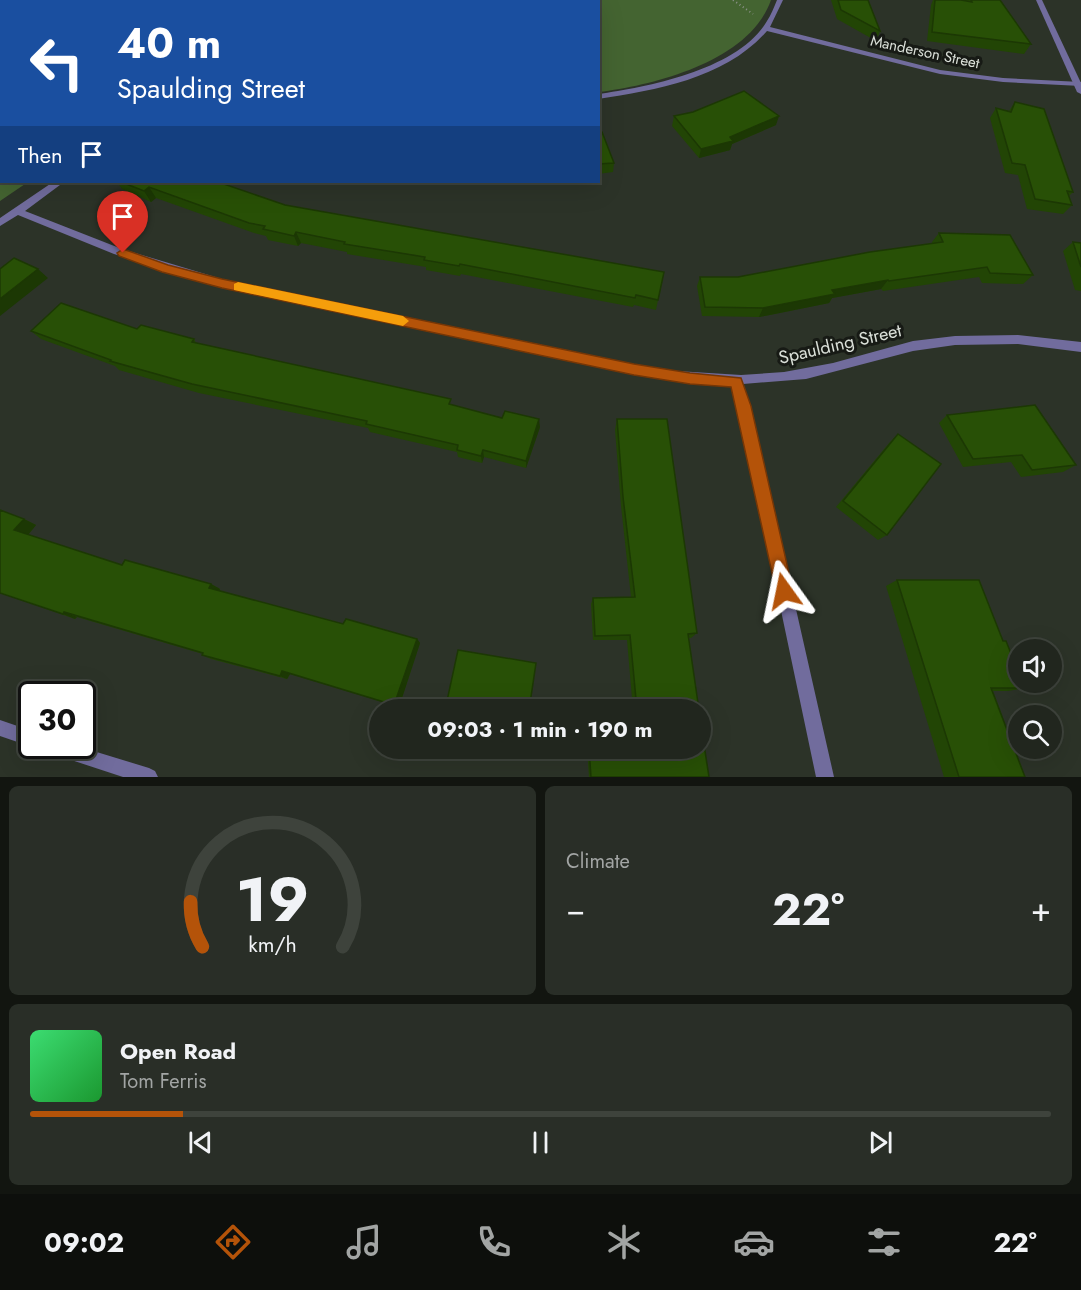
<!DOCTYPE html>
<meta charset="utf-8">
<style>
:root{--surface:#21261e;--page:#292e27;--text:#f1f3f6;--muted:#a2a5a4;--line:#3e433c;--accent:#b45309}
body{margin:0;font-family:Jost,sans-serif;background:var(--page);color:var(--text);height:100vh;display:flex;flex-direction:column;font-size:22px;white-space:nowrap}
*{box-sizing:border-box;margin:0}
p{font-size:20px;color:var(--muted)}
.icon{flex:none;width:33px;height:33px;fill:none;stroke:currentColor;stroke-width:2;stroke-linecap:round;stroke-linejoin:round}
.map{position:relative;height:777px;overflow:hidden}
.side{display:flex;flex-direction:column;gap:9px;padding:9px;background:#121510;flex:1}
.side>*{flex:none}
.hud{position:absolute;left:0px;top:0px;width:600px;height:183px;box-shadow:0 6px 24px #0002,0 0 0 2px var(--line);background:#1a4fa0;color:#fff;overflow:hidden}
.buttons{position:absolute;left:1008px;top:639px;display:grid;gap:12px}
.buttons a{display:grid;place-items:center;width:54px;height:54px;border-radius:50%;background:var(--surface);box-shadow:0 6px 24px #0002,0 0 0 2px var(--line);font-size:30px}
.speed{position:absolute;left:18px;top:681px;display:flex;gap:12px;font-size:30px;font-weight:700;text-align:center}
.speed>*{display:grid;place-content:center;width:78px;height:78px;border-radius:50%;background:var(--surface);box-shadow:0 6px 24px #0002,0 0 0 2px var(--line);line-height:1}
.speed .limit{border:3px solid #111;border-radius:9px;background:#fff;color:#111}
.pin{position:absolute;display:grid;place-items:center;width:51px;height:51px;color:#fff;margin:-62px -26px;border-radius:50% 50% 50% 0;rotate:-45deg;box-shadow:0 0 6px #0007}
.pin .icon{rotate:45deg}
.me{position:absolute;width:66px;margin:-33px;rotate:348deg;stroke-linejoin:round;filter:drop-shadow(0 0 4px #0008)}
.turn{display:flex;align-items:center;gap:21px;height:126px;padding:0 18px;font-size:27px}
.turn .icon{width:78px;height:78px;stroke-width:2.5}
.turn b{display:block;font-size:42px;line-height:51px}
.then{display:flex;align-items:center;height:57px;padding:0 18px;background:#0003;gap:12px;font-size:22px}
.big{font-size:45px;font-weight:700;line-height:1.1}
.side .tile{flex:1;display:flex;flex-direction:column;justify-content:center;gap:9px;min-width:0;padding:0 21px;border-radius:9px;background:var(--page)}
.side .dial{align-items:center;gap:0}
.dial svg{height:156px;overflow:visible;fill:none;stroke:var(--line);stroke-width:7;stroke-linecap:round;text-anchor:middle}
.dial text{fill:var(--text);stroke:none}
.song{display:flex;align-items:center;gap:18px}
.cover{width:72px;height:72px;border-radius:9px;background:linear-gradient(135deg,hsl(140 70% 55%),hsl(130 70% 35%))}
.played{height:6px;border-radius:3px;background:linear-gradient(90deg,var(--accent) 15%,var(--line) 15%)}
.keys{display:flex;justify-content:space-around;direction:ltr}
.heat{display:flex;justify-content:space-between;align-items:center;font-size:33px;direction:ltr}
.side .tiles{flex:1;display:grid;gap:9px;grid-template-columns:1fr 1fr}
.tile:last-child{grid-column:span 2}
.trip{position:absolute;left:369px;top:699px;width:342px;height:60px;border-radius:30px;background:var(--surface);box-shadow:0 6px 24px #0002,0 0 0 2px var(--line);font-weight:700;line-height:60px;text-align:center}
.tab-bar{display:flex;height:96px;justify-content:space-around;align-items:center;background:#0d0f0c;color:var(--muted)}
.tab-bar .icon{width:42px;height:42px}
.tab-bar .selected{color:var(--accent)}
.tab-bar b{font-size:27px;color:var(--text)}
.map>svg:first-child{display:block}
.green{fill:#446431}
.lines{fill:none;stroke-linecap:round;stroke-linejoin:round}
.stream{fill:#0b2000;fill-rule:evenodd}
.path{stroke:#8c9289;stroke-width:2;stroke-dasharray:1 3;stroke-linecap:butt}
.minor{fill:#716c9d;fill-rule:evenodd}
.tertiary{fill:#716c9d;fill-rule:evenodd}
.wall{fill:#224505}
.shaded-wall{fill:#1c3804}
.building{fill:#285006;stroke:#1c3804;stroke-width:1.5}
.route{fill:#b45309;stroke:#753606;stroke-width:1.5}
.slow{fill:#f59e0b}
.labels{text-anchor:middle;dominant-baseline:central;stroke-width:6;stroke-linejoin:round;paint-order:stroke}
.far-street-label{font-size:15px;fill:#dbe0d9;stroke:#171a15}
.street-label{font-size:18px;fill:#dbe0d9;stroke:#171a15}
</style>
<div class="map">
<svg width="1081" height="777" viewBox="0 0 1081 777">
<rect width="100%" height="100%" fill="#2c3328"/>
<path class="green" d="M0,0H771C750,61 655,85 599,92L598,2H2V182H28L0,201Z"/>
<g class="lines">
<path class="stream" d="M56,0H62V2H57Z"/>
<path class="path" d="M733,0L753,14"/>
<path class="minor" d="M777,0H783L770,27L940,70L1003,78L1081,82V86L1003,82L940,74L767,31C726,78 658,90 598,99V94C649,87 739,69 767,21C771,15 774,7 777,0Z
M53,182H64L25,211L122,249L222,279L634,364L677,371L741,375L784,372L833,363L913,341L955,336L1018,335L1081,342V352L1018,344L955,345L913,351L806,379L743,384L750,406L834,777H816L738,406L731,384L677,380L634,374L222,287L114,254L18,215L0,226V218Z
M0,720L32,731V746H36L32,747L0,736Z
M45,746H77L149,768L155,771L158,777H123L53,754L47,752Z"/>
<path class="tertiary" d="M1036,0H1042L1081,83V94L1077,92Z"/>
</g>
<path class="wall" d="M831,0H868L880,31L876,41L837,19Z
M933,0H1000L1031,44L1024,54L927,41L931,5Z
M1015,102L1073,192L1069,196L1072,205L1063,214L1027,209L1018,175L1005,173L990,118L996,108L1009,111Z
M674,116L776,125L732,144L730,150L699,158L672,126Z
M598,132L614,163L613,172L598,174Z
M117,182H218L285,205L658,300L656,310L634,305L633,307L461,274L460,276L426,270V267L347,254V252L301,243L298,246L268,240L266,236L254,233L156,198L151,202L122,189Z
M939,233L1033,275L1023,284L982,283L979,277L883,291L881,289L832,298L829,303L759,317L702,316L697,286L700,277H738L932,244V242Z
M1073,242L1081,243V291L1075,290L1063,251Z
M31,331L194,339L196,343L540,427L526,468L484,457L482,463L458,457L457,452L370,432L368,428L199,393L119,370L115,366L41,339Z
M947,415L1076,465L1063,472L1021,477L1011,462L963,467L939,423Z
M617,419L697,633L691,638H688L699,710H633L627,640H593L591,604L593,598L631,597L621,506L615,430Z
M898,434L887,535L878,540L836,507L890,442Z
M24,519L36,525L28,535L122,565L211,584L220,589L219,591L343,624L417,639L420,643L399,707L290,674L287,679L211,659L202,655L203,654L77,617L75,619L0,593Z
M897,580L1003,641L1025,688L1008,691H993L1025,777H944L886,586Z
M587,748H700L709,777H589Z"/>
<path class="shaded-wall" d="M779,116L776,125L732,144L730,150L699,158L701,149Z
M149,187L156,198L151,202L144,191Z
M296,232L301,243L298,246L294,236Z
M38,269L48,278L0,316V299Z
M888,280L881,289L832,298L829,303L759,317L763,308L832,290Z
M539,419L540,427L526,468V461Z
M483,450L484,457L482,463L481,456Z
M24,519L36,525L27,536L14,530Z
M211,584L220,589L218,593L209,588Z
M64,612L77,617L75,619L63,614Z
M417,639L420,643L399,707L394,705Z
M282,671L290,674L287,679L280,676Z"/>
<path class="building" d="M838,0H868L880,31L841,10Z
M935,0H961L972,2L971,0H1000L1031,44L932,32Z
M744,91L779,116L730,137L733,141L701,149L674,116L693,112Z
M1015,102L1044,109L1073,192L1067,191L1072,205L1035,199L1025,165L1012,163L996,108L1011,112Z
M598,132H602L614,163L598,164Z
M121,182H218L285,205L664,272L658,300L636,295L635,298L460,264L459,266L424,260L425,257L344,244L345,242L296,232L294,236L263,229L265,226L249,223L149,187L144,191Z
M939,233L1010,235L1033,275L990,273L987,267L889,281L888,280L832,290L835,294L763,308L705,307L700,277H738L870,252L943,242Z
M1073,242L1081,243V267Z
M14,258L38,269L0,299V269Z
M61,303L137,329L141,325L194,339L192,342L451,399L449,404L502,418L505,411L539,419L526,461L483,450L481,456L457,450L458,445L366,424L367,421L192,384L110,361L111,360L31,331Z
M1035,405L1076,465L1032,470L1022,455L973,459L947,415Z
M617,419H667L697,633L688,634L699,710H637L630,635L595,636L593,598L635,597L623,497Z
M898,434L941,464L887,535L843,501Z
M0,510L24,519L14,530L122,565L125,560L211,584L209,588L343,624L346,619L417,639L394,705L282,671L280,676L202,655L203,653L64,612L63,614L0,593Z
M897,580H979L1003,641H1006L1018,671V682H1023L1025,688H991L1025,777H959Z
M458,650L536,663L529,710H445Z
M700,719L709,777H591L589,748H700Z"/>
<path class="route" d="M123,249L168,265L222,279L634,364L690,373L741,378L751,406L793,591L790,597L784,600L778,597L776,591L731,387L690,384L634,375L222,288L162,272L119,256L117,253Z"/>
<path class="slow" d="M238,282L403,316L409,321L403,326L234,290V284Z"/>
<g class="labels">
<g class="far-street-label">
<text transform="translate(925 52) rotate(12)">Manderson Street</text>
</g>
<g class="street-label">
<text transform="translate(840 344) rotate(-13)">Spaulding Street</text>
</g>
</g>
</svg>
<div class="buttons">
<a><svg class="icon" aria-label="sound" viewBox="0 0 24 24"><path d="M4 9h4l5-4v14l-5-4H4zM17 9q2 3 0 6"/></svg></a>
<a><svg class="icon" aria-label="search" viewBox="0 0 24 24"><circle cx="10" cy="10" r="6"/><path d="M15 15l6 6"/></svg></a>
</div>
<div class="speed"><div class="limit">30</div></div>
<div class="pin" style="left:123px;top:253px;background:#d93025"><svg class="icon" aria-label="arrive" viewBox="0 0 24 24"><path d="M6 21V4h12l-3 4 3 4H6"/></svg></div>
<svg class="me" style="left:784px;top:591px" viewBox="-20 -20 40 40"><path d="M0-17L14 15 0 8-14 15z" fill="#b45309" stroke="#fff" stroke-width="4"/></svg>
<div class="trip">09:03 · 1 min · 190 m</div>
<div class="hud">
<div class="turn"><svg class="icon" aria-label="left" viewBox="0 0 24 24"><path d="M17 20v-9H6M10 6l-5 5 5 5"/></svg><div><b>40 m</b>Spaulding Street</div></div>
<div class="then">Then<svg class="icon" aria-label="arrive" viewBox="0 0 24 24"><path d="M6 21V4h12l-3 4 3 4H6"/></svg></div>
</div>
</div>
<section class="side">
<div class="tiles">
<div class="tile dial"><svg viewBox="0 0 100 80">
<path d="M14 69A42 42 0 1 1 86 69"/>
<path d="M14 69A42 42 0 0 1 8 46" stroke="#b45309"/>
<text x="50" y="56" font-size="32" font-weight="700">19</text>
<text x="50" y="72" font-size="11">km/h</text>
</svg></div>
<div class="tile"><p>Climate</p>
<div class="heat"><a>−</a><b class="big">22°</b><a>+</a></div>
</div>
<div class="tile">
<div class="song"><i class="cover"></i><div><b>Open Road</b><p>Tom Ferris</p></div></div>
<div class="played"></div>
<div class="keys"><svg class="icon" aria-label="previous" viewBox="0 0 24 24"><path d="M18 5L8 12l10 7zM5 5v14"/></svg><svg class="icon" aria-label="pause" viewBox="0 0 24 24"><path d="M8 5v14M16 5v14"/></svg><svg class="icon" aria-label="next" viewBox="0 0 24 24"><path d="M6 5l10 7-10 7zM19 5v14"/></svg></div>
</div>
</div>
</section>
<nav class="tab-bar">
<b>09:02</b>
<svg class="icon selected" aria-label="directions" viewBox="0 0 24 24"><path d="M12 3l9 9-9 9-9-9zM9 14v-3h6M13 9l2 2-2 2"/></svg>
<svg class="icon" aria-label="music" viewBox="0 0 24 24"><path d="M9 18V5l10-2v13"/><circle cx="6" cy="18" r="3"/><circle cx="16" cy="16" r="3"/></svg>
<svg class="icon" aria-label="phone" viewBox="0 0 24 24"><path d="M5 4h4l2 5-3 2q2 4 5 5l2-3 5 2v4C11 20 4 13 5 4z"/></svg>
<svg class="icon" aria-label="climate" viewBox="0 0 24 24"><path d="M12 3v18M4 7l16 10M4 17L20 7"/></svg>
<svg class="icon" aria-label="car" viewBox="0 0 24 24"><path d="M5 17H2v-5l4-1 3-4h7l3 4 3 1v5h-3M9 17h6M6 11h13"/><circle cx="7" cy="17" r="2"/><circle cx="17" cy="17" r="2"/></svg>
<svg class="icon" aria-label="filters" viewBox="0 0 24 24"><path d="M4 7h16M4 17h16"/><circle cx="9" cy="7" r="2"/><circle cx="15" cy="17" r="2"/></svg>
<b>22°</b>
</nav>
